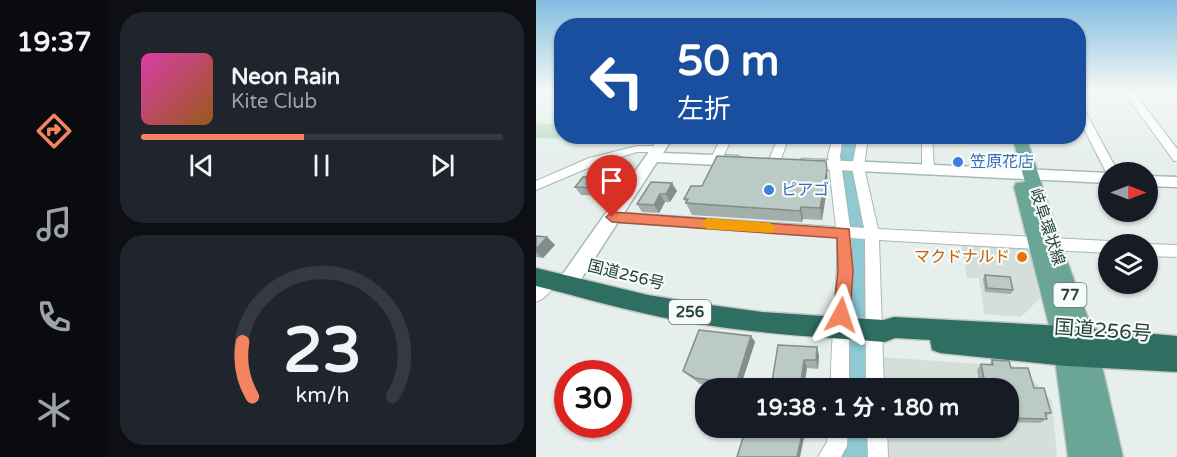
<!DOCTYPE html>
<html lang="ja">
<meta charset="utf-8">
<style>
:root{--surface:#171b24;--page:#20242c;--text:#f1f3f6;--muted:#9ea1a6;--line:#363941;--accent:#f4845f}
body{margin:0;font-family:"Varela Round","Noto Sans JP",sans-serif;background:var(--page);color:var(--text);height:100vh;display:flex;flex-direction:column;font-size:22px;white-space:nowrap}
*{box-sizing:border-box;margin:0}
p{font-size:20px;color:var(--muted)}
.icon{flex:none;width:33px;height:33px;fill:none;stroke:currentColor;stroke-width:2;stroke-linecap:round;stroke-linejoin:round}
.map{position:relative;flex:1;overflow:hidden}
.panel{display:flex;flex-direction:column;gap:12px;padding:12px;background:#0d0f14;width:428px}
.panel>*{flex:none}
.guide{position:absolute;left:18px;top:18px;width:532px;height:126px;border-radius:24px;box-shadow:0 2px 4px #0004;background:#1a4fa0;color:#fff;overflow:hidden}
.needle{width:39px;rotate:90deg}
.tools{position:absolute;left:562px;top:162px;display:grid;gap:12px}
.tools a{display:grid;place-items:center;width:60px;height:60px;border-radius:50%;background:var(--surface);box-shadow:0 2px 4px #0004;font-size:30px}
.speed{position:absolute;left:18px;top:360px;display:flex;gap:12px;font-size:30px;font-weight:700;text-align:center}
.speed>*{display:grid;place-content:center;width:78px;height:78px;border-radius:50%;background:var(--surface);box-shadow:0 2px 4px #0004;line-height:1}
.speed .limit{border:9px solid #d22;background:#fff;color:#111}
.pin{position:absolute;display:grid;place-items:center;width:51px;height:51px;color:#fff;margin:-62px -26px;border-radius:50% 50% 50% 0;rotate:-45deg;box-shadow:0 0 6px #0007}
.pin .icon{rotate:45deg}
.me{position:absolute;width:66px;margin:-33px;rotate:5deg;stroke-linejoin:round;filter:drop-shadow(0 0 4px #0008)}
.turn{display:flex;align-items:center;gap:21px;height:126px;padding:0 24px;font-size:27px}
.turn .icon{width:78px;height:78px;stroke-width:2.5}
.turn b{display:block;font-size:42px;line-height:51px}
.panel .widget{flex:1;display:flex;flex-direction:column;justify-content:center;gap:9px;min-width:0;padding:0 21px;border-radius:24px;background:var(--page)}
.panel .dial{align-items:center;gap:0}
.dial svg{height:156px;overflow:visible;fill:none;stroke:var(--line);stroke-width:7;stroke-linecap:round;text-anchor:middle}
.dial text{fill:var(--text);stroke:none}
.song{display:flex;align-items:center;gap:18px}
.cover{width:72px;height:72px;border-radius:9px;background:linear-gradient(135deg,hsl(320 70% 55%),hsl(30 70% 35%))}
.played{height:6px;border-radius:3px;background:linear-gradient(90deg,var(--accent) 45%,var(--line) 45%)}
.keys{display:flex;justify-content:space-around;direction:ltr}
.trip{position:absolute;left:159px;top:378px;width:324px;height:60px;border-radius:24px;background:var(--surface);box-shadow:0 2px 4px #0004;font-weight:700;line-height:60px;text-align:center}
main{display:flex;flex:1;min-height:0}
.tabs{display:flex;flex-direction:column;width:108px;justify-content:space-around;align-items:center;background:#090b0e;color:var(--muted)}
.tabs .icon{width:42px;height:42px}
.tabs .current{color:var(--accent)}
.tabs b{font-size:27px;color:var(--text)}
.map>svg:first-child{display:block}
.built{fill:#d4dfda}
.green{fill:#bfe0c8}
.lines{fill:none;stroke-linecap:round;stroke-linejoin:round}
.river{fill:#8ec9d4;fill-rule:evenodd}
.street-casing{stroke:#a8b8b2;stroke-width:2}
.secondary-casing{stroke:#a4bbb3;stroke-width:3}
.primary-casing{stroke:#c2cac8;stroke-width:3}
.highway-casing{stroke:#c2cac8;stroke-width:3}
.street{fill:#fff;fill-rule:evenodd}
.secondary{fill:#fff;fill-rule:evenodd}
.primary{fill:#6aa596;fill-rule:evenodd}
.highway{fill:#2f6f62;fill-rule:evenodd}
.wall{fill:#a1aea9}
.shaded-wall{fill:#838d89}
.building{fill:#bbcac4;stroke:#838d89;stroke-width:1.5}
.route{fill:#f4845f;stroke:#9f563e;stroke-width:1.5}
.slow{fill:#f59e0b}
.shop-dot{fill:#3f7fe0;stroke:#f7fbf9;stroke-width:2}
.food-dot{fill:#e8710a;stroke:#f7fbf9;stroke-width:2}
.labels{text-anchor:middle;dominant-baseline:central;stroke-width:4.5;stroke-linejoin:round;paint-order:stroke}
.shield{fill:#f7fbf9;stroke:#637a73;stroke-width:1.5}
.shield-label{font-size:15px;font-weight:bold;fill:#24423a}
.shop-label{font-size:16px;fill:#366cbe;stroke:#f7fbf9;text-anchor:start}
.street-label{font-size:16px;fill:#24423a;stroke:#f7fbf9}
.food-label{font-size:16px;fill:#c56008;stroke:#f7fbf9;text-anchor:end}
.near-street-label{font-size:20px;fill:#24423a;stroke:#f7fbf9}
</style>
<main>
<nav class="tabs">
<b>19:37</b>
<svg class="icon current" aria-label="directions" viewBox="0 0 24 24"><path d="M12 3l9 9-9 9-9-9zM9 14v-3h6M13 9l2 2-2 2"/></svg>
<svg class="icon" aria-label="music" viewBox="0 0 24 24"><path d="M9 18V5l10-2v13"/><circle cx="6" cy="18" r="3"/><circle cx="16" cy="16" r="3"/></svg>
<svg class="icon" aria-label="phone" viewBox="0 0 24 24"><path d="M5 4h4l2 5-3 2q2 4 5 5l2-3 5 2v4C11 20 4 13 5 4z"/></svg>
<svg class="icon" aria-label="climate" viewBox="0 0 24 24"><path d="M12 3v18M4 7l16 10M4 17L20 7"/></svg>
</nav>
<section class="panel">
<div class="widget">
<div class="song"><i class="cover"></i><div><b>Neon Rain</b><p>Kite Club</p></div></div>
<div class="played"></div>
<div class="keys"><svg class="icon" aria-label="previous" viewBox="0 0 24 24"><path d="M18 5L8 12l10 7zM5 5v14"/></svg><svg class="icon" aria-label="pause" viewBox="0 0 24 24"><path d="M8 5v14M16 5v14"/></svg><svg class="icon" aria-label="next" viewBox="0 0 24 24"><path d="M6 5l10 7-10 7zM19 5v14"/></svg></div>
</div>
<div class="widget dial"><svg viewBox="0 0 100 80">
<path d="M14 69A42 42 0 1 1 86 69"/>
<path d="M14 69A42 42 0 0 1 9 41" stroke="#f4845f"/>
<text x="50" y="56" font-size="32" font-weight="700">23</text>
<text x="50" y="72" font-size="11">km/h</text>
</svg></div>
</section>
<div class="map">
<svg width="642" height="457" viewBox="0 0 642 457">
<rect width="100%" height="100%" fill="#e6efeb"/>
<path class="built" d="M425,243L492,247L504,298L485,317L448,314L443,278H431Z
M345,357L485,367L516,401L521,457H348L347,428H472V388H346Z"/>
<path class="green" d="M3,123L25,125V136L21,139L0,138V125Z"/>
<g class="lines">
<path class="river" d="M304,136H322L320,175L330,234L337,388H307L308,234L300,175Z
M304,428H337V457H303Z"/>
<defs>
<path id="street" d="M587,91H597L642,150V161H638Z
M543,106L548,109L582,172H573V175L570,172L543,119Z
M186,136H197L184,163H176L174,160Z
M243,136H253L244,162L238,166L232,162Z
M297,136H307L304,156L314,227L328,228L316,167L322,136H332L328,167L342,229L501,237L506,239L508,243L506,247L501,249L343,240L348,388H330L329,239L315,238L317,271L313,315V388H295C294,338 303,288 301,237L76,222L69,217L76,212L300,227L292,156Z
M386,136H396L398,169L392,173L386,169Z
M101,146H122L127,149L122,152H101L61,164L0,190V181L53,158Z
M516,238L573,241L579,244H573V253L516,250L511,248L509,244L511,240Z
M611,244H612L642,245V257L612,256Z
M14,274L19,275L22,280C17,289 9,299 0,302V284L9,275Z
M292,428H312L311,446L305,457H282L291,442Z
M331,428H351L352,457H332Z"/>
<path id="secondary" d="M124,136H138L127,153L202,156L210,161L202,166L121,162L38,290L31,293L24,290L21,284L24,278Z
M266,159L573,173V183L261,168L258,164Z
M612,176L642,177V187L612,186Z"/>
<path id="primary" d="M476,136H490L525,244L560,340L587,457H532L516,337L478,187L480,183L489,182Z"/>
<path id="highway" d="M0,268L112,295L167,304L226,312L348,320L358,317L527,326L642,336V372L530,366L404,353L396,350L394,340L359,338L349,342C270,336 189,332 111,314C74,306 37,295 0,286Z"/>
</defs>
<use href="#street" class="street-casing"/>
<use href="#secondary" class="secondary-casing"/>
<use href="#primary" class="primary-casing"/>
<use href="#highway" class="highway-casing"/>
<use href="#street" class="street"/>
<use href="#secondary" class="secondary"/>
<use href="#primary" class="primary"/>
<use href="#highway" class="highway"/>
</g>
<path class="wall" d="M72,178L78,186L70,196L45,195L39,187Z
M115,182L141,191L134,202H129L123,213L106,212L101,204Z
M292,182L286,220L267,219L266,222L156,215L148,199L166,186Z
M0,236L11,237L19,245L7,258L0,257Z
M449,275L477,290L475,294L449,292L447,279Z
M215,336L219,342L204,388L164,384L153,376L147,371Z
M242,345L283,355L282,369L271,368Z
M456,360L475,368L498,388L515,413L510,416L511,419L504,423L472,422V388H444L441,370L445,364L453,365Z"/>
<path class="shaded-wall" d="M291,170L292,182L286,220L284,208Z
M72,178L78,186L70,196L64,188Z
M136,183L141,191L134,202L130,194Z
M124,194L129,202L123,213L118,205Z
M265,207L267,219L266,222L264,211Z
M11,237L19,245L7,258L0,252V249Z
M215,336L219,342L204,388L200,384Z
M281,347L283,355L282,369L280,360Z
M268,360L271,368L268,388H264Z
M266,434L268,438L264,457H261Z"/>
<path class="building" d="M181,156L290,161L291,170L284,208L265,207L264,211L150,203L152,199H148L155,186H166Z
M47,177L72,178L64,188L39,187Z
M115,182L136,183L130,194H124L118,205L101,204Z
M0,236L11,237L0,249Z
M449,275L474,277L477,290L451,288Z
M163,330L215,336L200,384L159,378L147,371Z
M242,345L281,347L280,360H268L264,388H235Z
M456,360L473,361L475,368H492L498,388H508L515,413H509L511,419L472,418V388H450L445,364L457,365Z
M210,428H227L266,434L261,457H201Z"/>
<linearGradient id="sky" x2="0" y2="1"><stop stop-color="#84bce0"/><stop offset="0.59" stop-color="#f4f8f6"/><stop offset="1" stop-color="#f4f8f6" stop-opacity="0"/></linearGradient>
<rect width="642" height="155" fill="url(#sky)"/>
<path class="route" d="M76,212L313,229L317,271L314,315L311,320L305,323L300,320L297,315L302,271L301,238L76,222L70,217Z"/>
<path class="slow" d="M171,218L234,223L241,228L234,233L171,229L165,224Z"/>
<g class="shop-dot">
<circle cx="422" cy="162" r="6"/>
<circle cx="233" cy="190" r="6"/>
</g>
<circle class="food-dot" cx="486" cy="257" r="6"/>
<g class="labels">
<g class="shield">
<rect x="517.5" y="283" width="33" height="24" rx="4.5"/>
<rect x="133" y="300" width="42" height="24" rx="4.5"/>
</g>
<g class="shield-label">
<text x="534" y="295">77</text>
<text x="154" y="312">256</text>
</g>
<g class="shop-label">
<text x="434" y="162">笠原花店</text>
<text x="245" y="190">ピアゴ</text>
</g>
<g class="street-label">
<text transform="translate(511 227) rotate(72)">岐阜環状線</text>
<text transform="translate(90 275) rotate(14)">国道256号</text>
</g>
<g class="food-label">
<text x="474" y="257">マクドナルド</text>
</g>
<g class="near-street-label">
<text transform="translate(567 331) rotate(4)">国道256号</text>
</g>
</g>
</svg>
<div class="tools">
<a><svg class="needle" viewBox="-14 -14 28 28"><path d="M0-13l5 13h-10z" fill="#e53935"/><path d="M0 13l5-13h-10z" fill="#9ea1a6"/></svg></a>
<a><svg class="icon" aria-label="layers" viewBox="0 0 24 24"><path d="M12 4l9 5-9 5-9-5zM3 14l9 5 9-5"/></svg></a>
</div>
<div class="speed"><div class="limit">30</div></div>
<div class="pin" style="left:76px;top:217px;background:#d93025"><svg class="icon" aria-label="arrive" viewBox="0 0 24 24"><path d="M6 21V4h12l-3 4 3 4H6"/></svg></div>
<svg class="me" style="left:305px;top:315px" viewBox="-20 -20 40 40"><path d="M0-17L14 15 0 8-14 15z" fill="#f4845f" stroke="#fff" stroke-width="4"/></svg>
<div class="trip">19:38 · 1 分 · 180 m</div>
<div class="guide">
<div class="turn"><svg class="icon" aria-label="left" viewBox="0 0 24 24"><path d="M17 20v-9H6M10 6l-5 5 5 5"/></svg><div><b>50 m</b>左折</div></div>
</div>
</div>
</main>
